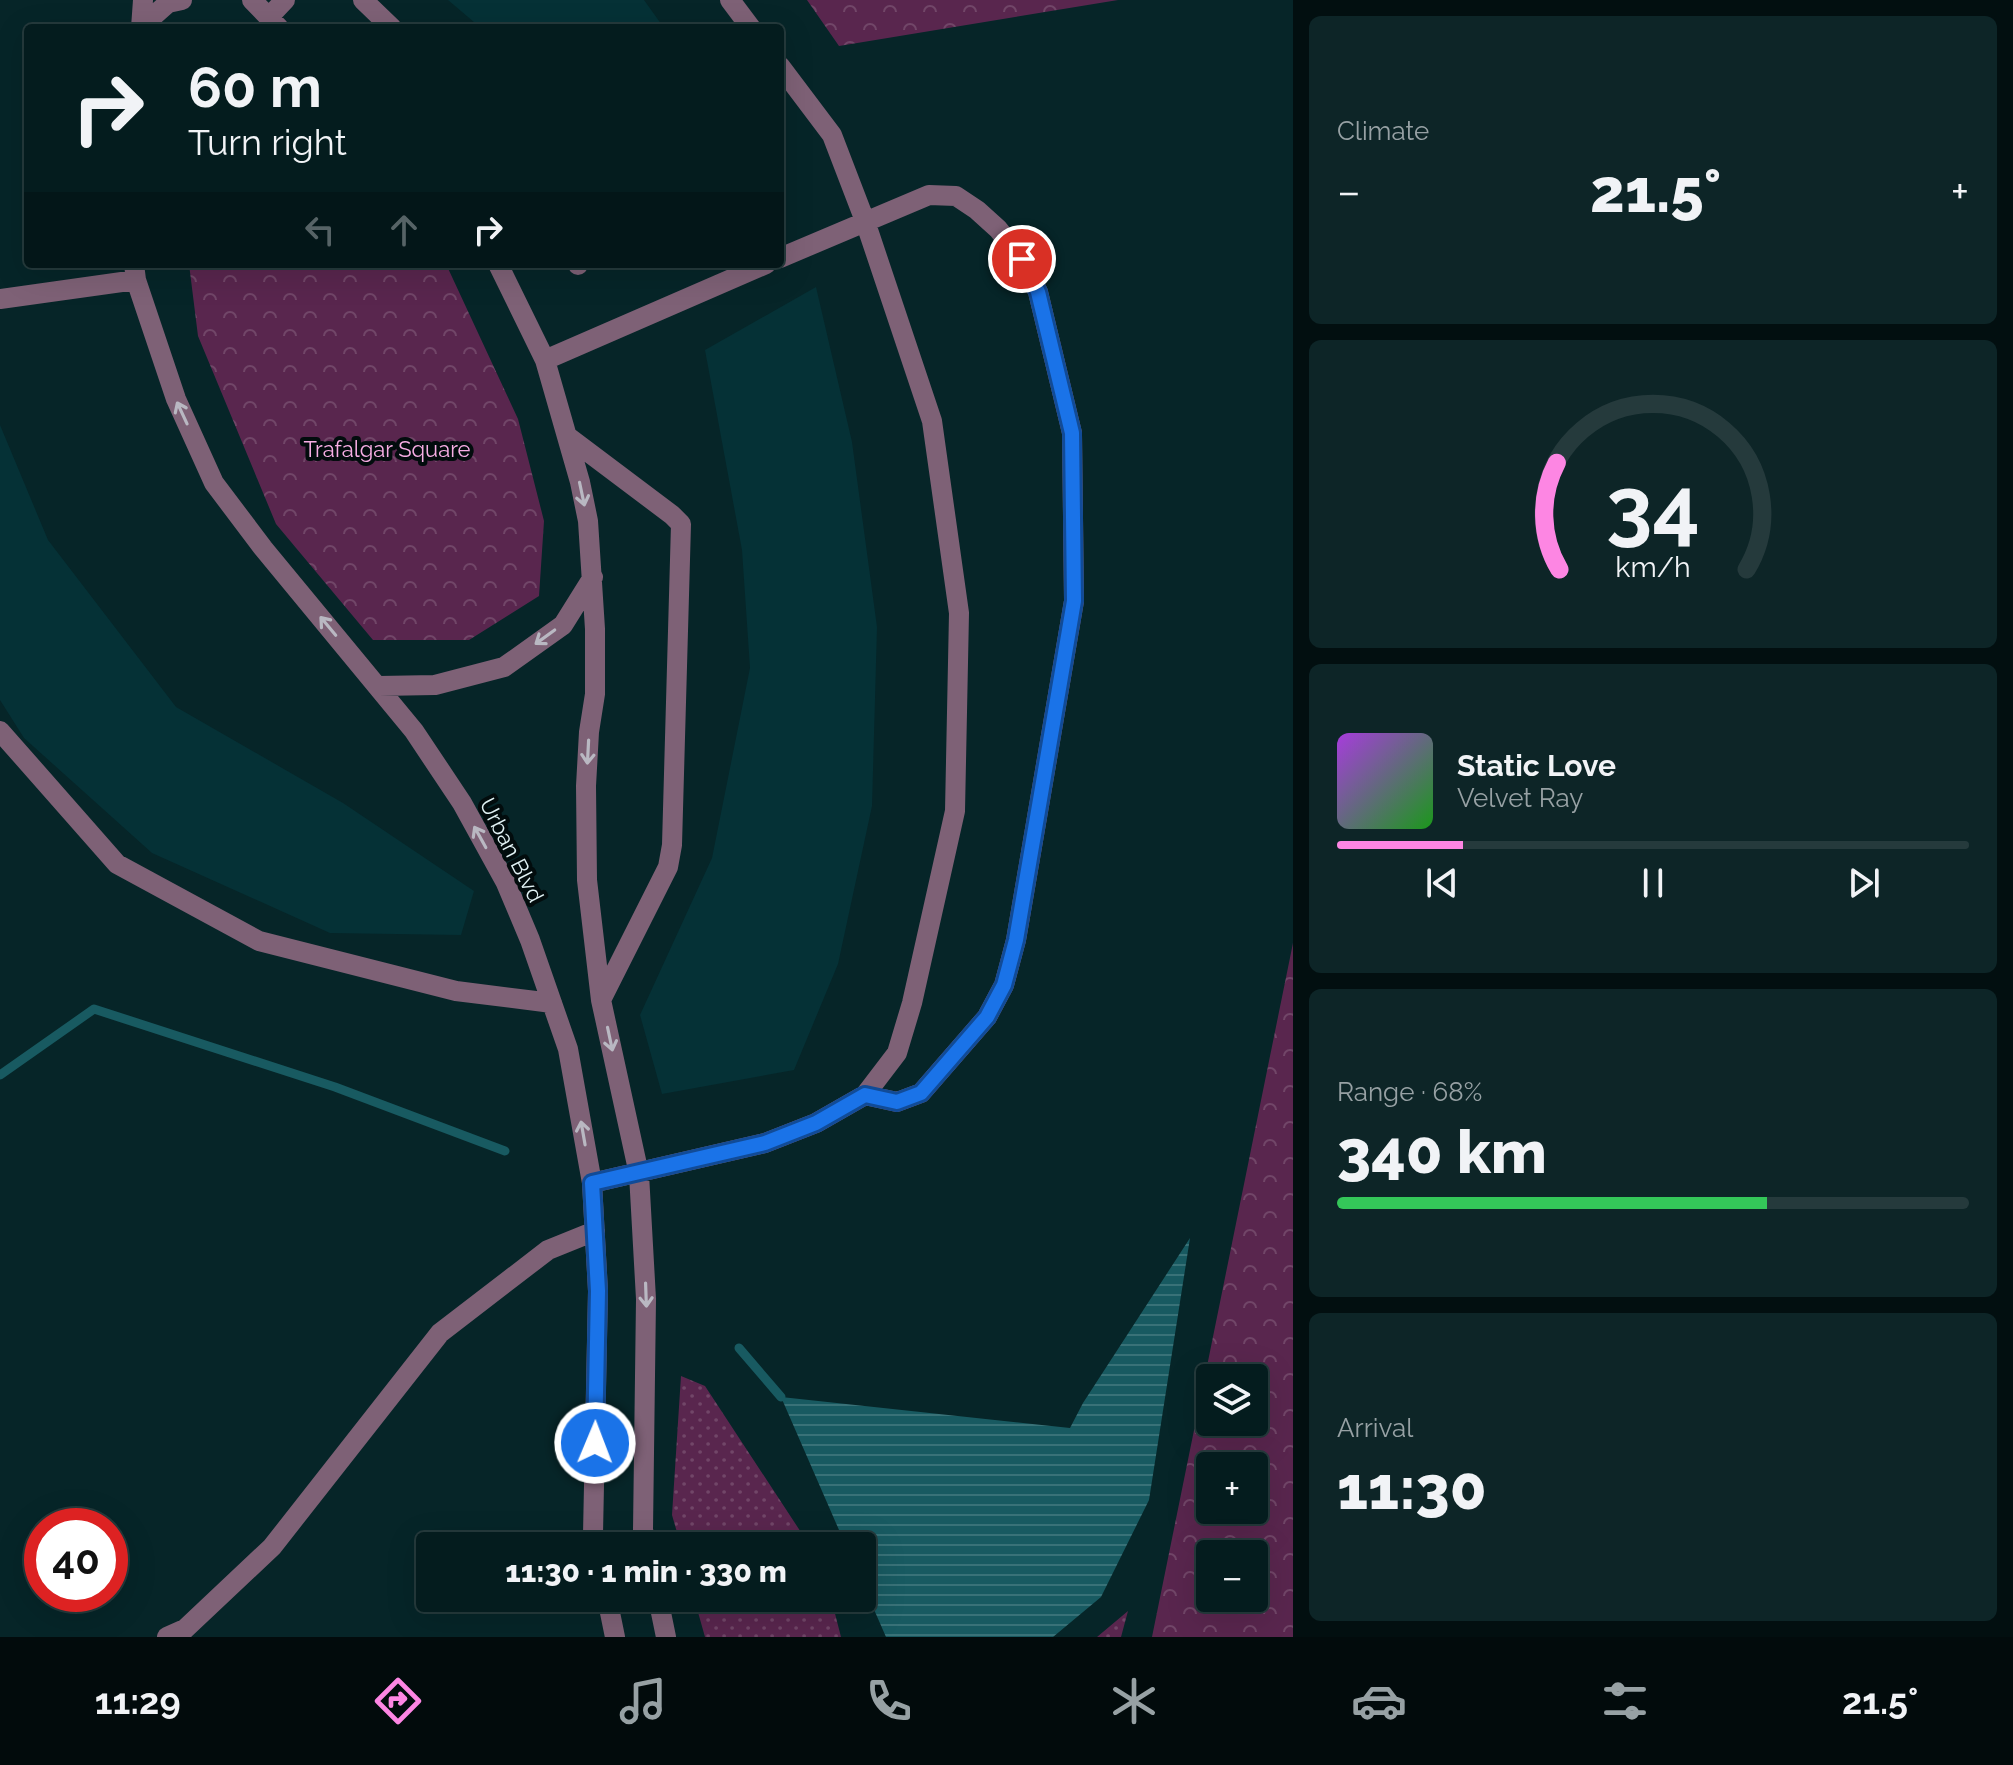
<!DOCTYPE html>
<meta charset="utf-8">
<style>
:root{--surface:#041c1e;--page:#0d2527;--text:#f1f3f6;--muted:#97a1a4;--line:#253a3c;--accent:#fd86e3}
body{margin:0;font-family:Raleway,sans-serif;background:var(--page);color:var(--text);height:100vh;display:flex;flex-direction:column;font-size:30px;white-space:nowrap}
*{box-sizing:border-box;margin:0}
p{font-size:26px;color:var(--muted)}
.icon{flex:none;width:44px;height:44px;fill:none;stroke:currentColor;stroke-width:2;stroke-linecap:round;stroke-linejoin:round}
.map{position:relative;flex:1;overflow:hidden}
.details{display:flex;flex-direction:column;gap:16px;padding:16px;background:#020f10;width:720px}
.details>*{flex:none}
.hud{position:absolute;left:24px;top:24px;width:760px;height:244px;border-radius:8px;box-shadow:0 8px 32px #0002,0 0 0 2px var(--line);background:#041c1e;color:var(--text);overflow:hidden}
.fabs{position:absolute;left:1196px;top:1364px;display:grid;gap:16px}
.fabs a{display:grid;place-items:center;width:72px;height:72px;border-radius:8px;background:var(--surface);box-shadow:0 8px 32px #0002,0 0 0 2px var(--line);font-size:40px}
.speed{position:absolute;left:24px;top:1508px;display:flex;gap:16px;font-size:40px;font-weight:700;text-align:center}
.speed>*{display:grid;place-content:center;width:104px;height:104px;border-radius:50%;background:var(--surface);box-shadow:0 8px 32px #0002,0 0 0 2px var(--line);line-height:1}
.speed .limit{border:12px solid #d22;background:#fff;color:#111}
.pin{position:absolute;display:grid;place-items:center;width:68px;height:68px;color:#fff;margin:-34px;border:4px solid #fff;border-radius:50%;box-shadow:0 2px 8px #0007}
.me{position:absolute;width:88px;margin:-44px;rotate:1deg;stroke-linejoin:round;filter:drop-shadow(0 0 6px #0008)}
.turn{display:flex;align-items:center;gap:28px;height:168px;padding:0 32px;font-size:36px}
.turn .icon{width:104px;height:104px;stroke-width:2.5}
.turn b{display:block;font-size:56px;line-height:68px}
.lanes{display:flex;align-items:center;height:76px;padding:0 32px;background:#0003;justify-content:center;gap:40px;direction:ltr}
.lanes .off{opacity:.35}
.big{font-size:60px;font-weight:800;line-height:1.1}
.details .card{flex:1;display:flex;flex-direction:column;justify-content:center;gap:12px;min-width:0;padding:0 28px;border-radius:12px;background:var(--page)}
.details .dial{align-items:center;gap:0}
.dial svg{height:208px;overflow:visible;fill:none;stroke:var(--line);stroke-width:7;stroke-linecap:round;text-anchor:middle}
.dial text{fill:var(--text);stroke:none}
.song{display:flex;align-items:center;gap:24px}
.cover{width:96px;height:96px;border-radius:12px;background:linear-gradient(135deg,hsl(280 70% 55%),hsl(120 70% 35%))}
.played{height:8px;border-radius:4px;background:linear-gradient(90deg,var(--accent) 20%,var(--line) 20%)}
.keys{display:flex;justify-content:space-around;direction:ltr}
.heat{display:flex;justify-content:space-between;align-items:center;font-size:44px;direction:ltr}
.charge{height:12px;border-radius:6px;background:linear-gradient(90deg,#34c759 68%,var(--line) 0)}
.trip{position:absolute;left:416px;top:1532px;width:460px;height:80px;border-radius:8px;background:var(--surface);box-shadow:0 8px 32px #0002,0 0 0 2px var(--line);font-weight:800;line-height:80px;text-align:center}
.tabs{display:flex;height:128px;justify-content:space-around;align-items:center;background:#020b0c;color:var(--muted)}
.tabs .icon{width:56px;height:56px}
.tabs .active{color:var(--accent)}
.tabs b{font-size:36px;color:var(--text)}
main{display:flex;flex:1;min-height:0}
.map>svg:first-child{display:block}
.built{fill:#053136}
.grass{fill:url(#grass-dots)}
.park{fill:url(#park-crowns);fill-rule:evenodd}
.water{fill:url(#water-rules)}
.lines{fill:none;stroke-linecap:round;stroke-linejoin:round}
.stream{stroke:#185a61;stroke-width:9}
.minor{stroke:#7e6176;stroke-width:20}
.oneway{stroke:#b9b8c2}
.route-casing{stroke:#114b97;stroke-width:20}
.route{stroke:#1a73e8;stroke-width:14}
.labels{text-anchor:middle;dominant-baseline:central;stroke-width:8;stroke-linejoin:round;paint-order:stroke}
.park-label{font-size:22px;fill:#f8aee5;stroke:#020c0d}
.street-label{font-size:22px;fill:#e1f2f4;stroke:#020c0d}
</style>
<main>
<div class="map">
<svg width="1293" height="1637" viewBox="0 0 1293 1637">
<defs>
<pattern id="grass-dots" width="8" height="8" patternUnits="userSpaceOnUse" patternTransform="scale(2)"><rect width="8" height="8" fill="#59264e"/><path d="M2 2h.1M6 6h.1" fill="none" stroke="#714668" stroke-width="1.8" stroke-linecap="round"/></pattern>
<pattern id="park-crowns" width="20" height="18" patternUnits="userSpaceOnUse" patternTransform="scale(2)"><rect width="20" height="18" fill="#59264e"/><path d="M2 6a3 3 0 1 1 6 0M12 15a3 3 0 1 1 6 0" fill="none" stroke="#714668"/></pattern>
<pattern id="water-rules" width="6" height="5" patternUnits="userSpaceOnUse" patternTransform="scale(2)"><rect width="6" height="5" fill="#185a61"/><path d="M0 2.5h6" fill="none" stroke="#397278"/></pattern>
</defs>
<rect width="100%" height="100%" fill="#062528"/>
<path class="built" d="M448,0H644L664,28H481Z
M816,287L852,442L877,627L872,806L838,964L794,1070L662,1094L640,1015L712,858L750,668L742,550L705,350Z
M0,425L48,540L176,707L343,803L474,891L461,935L330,933L152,853L24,738L0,700Z"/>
<path class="grass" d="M681,1376L705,1386L810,1546H681L672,1515Z
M694,1598H831L841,1637H705Z
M1128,1611L1121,1637H1097Z"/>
<path class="park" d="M807,0H1118L839,46Z
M189,264H446L518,419L544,521L539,596L469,640H373L276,524L198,336Z
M1293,943V1637H1152ZM1210,1378H1254V1422H1210ZM1210,1466H1254V1510H1210ZM1210,1554H1254V1598H1210Z"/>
<path class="water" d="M1190,1238L1149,1500L1101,1597L1053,1637H886L862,1582V1546H846L781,1397L1070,1428L1083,1403Z"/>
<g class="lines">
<path class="stream" d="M0,1075L94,1009L335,1087L505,1151
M739,1348L781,1397"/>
<path class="minor" d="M252,0L279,28
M363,0L392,28
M730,0L751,28
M268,18L285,0
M141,27L168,3L182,0
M141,28L143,0
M780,258L929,195L956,196L977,210L998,229L1022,259L1038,292L1072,433L1074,601L1016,940L1004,985L987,1017L921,1093L897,1102L865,1095
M134,264L136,280L176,399L214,483L263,548L414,731L462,803L506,883L530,940L568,1049L592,1183L598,1291L593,1534L595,1546
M498,264L545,360L580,482L588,521L595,629V694L589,732L586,786L587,880L601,1000L639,1174L646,1299L643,1530L647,1546
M578,264V265
M0,299L136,280
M545,360L766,264
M567,436L672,515L681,524L672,845L668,867L601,1000
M379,686L435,685L504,667L563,625L593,577
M0,731L117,864L259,941L456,991L552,1003
M592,1183L765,1143L816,1123L865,1095L897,1053L912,1003L955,811L959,613L932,421L865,221L832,135L780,66
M607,1598L615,1637
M658,1598L666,1637
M167,1637L185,1629L272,1547L440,1333L548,1250L595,1231"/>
</g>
<defs><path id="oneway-shaft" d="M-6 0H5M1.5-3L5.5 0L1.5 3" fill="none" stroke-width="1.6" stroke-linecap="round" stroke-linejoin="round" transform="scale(2)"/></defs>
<g class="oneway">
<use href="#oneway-shaft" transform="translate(182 413) rotate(-115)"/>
<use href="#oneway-shaft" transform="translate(582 494) rotate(78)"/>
<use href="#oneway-shaft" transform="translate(328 626) rotate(-130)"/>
<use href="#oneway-shaft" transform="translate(545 637) rotate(144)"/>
<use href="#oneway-shaft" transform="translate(588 752) rotate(93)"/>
<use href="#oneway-shaft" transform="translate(480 837) rotate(-119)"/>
<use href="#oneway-shaft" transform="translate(610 1039) rotate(78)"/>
<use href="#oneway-shaft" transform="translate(583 1133) rotate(-100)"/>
<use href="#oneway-shaft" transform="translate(646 1295) rotate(88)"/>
</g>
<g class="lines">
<defs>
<path id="route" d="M595,1443L598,1291L592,1183L765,1143L816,1123L865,1095L897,1102L921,1093L987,1017L1004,985L1016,940L1074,601L1072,433L1038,292L1022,259"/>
</defs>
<use href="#route" class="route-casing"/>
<use href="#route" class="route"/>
</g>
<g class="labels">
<g class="park-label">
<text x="387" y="449">Trafalgar Square</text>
</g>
<g class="street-label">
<text transform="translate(512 850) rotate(63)">Urban Blvd</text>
</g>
</g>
</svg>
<div class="fabs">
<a><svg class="icon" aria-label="layers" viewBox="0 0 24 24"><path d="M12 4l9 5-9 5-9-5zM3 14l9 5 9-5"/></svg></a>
<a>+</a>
<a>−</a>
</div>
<div class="speed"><div class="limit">40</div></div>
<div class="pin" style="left:1022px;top:259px;background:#d93025"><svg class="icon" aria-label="arrive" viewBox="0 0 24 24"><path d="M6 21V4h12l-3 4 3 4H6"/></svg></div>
<svg class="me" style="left:595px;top:1443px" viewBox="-20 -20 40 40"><circle r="17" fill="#1a73e8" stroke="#fff" stroke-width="3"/><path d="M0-11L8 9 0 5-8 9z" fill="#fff"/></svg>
<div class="trip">11:30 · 1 min · 330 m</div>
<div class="hud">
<div class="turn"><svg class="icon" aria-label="right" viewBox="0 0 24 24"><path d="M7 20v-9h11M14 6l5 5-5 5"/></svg><div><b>60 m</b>Turn right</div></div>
<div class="lanes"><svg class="icon off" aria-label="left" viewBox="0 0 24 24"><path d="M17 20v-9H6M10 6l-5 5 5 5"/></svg><svg class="icon off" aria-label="ahead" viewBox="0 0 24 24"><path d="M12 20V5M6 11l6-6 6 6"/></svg><svg class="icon" aria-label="right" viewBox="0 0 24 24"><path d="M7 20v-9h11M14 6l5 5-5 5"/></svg></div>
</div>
</div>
<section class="details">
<div class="card"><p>Climate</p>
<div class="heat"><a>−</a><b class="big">21.5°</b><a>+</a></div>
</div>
<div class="card dial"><svg viewBox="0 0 100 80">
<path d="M14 69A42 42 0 1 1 86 69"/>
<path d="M14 69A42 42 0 0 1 13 28" stroke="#fd86e3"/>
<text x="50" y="56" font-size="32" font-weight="700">34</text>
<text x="50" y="72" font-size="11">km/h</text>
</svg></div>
<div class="card">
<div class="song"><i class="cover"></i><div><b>Static Love</b><p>Velvet Ray</p></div></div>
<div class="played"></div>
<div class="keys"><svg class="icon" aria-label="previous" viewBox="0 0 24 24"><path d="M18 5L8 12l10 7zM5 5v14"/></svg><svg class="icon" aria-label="pause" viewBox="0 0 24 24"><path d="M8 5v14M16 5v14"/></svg><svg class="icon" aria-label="next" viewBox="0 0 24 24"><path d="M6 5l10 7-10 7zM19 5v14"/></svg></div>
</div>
<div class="card"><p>Range · 68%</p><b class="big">340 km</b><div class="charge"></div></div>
<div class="card"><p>Arrival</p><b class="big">11:30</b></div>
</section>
</main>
<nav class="tabs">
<b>11:29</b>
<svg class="icon active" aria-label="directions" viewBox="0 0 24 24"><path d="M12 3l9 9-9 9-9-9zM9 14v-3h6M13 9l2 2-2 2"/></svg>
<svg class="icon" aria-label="music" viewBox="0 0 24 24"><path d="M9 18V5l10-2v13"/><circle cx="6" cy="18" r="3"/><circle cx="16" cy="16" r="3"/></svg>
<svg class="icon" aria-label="phone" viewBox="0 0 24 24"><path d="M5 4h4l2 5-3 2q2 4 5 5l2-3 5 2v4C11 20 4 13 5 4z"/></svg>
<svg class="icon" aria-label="climate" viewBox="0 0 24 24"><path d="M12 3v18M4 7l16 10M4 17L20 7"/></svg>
<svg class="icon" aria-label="car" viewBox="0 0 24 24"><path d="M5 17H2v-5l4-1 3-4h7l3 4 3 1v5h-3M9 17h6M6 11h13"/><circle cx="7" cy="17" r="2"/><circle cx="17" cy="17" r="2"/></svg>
<svg class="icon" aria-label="filters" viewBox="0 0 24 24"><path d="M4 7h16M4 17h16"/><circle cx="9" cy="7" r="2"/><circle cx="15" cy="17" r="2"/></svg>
<b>21.5°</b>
</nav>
